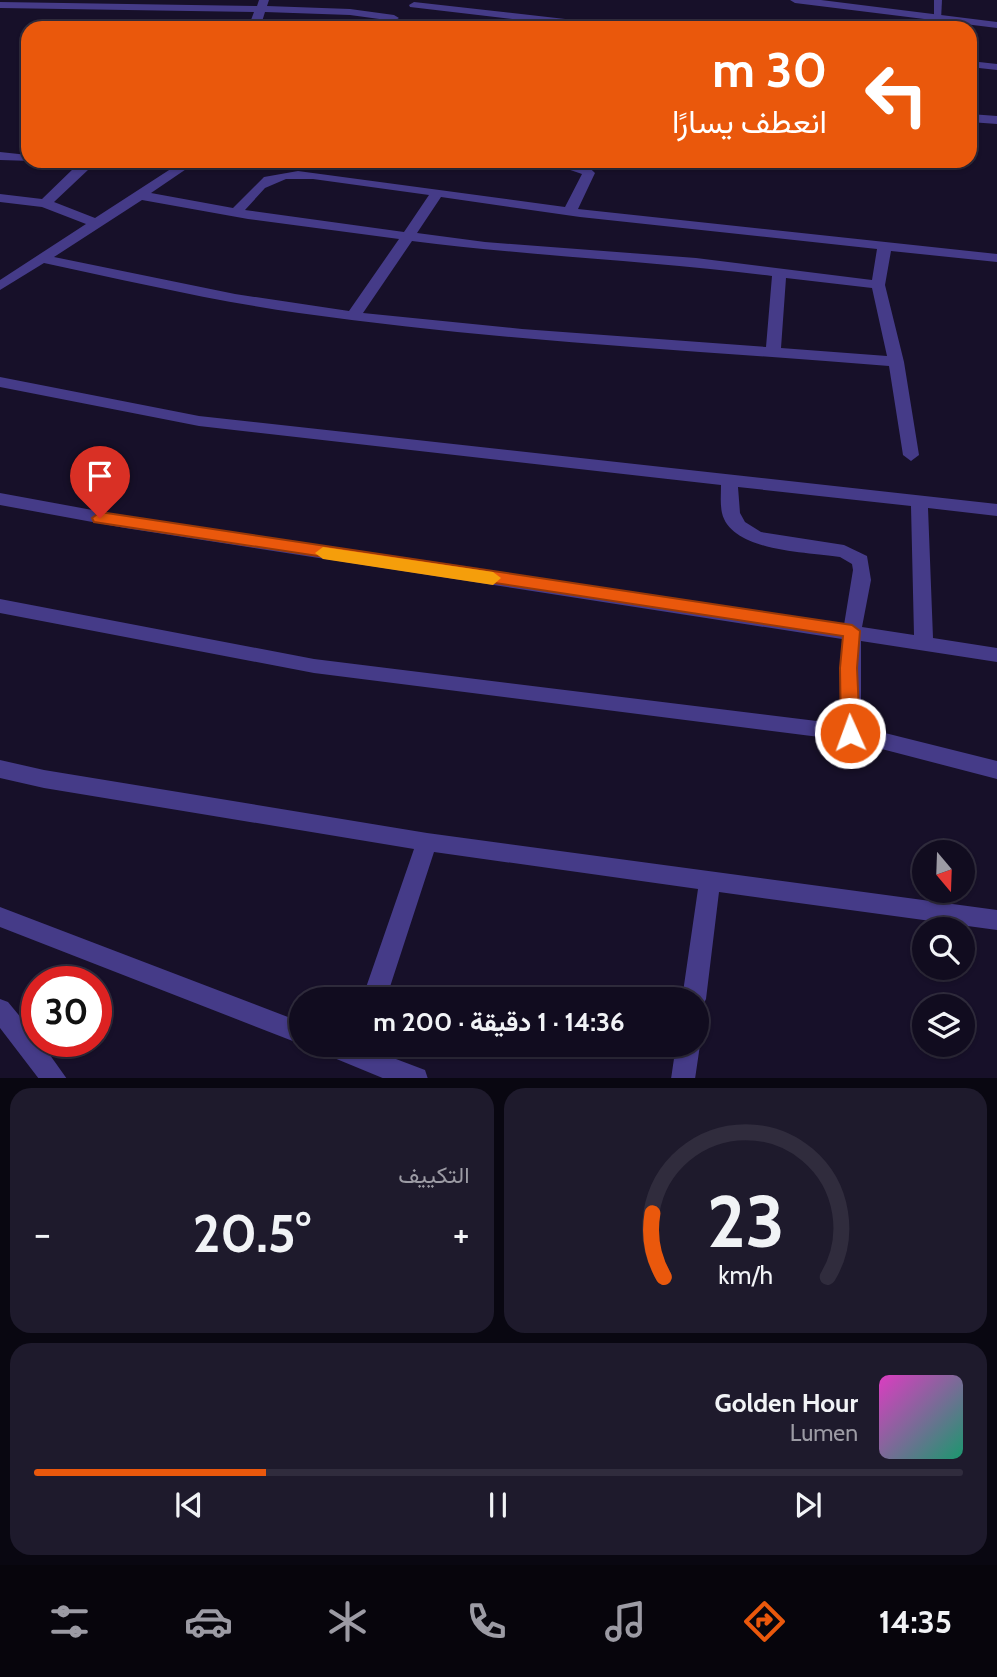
<!DOCTYPE html>
<html lang="ar">
<meta charset="utf-8">
<style>
:root{--surface:#110c1f;--page:#1e1a2c;--text:#f1f3f6;--muted:#9c9ba4;--line:#302c3d;--accent:#ea580c}
body{margin:0;font-family:Cabin,Vazirmatn,sans-serif;background:var(--page);color:var(--text);direction:rtl;height:100vh;display:flex;flex-direction:column;font-size:26px;white-space:nowrap}
*{box-sizing:border-box;margin:0}
p{font-size:23px;color:var(--muted)}
.icon{flex:none;width:38px;height:38px;fill:none;stroke:currentColor;stroke-width:2;stroke-linecap:round;stroke-linejoin:round}
.map{position:relative;height:1078px;overflow:hidden;direction:ltr}
.sheet{display:flex;flex-direction:column;gap:10px;padding:10px;background:#090711;flex:1}
.sheet>*{flex:none}
.guide{position:absolute;left:21px;top:21px;width:956px;height:147px;border-radius:21px;box-shadow:0 2px 5px #0004,0 0 0 2px var(--line);direction:rtl;background:#ea580c;color:#fff;overflow:hidden}
.needle{width:46px;rotate:161deg}
.fabs{position:absolute;left:912px;top:840px;display:grid;gap:14px}
.fabs a{display:grid;place-items:center;width:63px;height:63px;border-radius:50%;background:var(--surface);box-shadow:0 2px 5px #0004,0 0 0 2px var(--line);font-size:35px}
.speed{position:absolute;left:21px;top:966px;display:flex;gap:14px;font-size:35px;font-weight:700;text-align:center}
.speed>*{display:grid;place-content:center;width:91px;height:91px;border-radius:50%;background:var(--surface);box-shadow:0 2px 5px #0004,0 0 0 2px var(--line);line-height:1}
.speed .limit{border:10px solid #d22;background:#fff;color:#111}
.pin{position:absolute;display:grid;place-items:center;width:60px;height:60px;color:#fff;margin:-72px -30px;border-radius:50% 50% 50% 0;rotate:-45deg;box-shadow:0 0 7px #0007}
.pin .icon{rotate:45deg}
.me{position:absolute;width:77px;margin:-38px;rotate:358deg;stroke-linejoin:round;filter:drop-shadow(0 0 5px #0008)}
.turn{display:flex;align-items:center;gap:24px;height:147px;padding:0 35px;font-size:32px}
.turn .icon{width:91px;height:91px;stroke-width:2.5}
.turn b{display:block;font-size:49px;line-height:60px}
.big{font-size:52px;font-weight:700;line-height:1.1}
.sheet .card{flex:1;display:flex;flex-direction:column;justify-content:center;gap:10px;min-width:0;padding:0 24px;border-radius:21px;background:var(--page)}
.sheet .dial{align-items:center;gap:0}
.dial svg{height:182px;overflow:visible;fill:none;stroke:var(--line);stroke-width:7;stroke-linecap:round;text-anchor:middle}
.dial text{fill:var(--text);stroke:none}
.song{display:flex;align-items:center;gap:21px}
.cover{width:84px;height:84px;border-radius:10px;background:linear-gradient(135deg,hsl(310 70% 55%),hsl(160 70% 35%))}
.played{height:7px;border-radius:4px;background:linear-gradient(90deg,var(--accent) 25%,var(--line) 25%)}
.keys{display:flex;justify-content:space-around;direction:ltr}
.heat{display:flex;justify-content:space-between;align-items:center;font-size:38px;direction:ltr}
.sheet .tiles{flex:1;display:grid;gap:10px;grid-template-columns:1fr 1fr}
.card:last-child{grid-column:span 2}
.trip{position:absolute;left:289px;top:987px;width:420px;height:70px;border-radius:35px;background:var(--surface);box-shadow:0 2px 5px #0004,0 0 0 2px var(--line);font-weight:700;line-height:70px;text-align:center;direction:rtl}
.dock{display:flex;height:112px;justify-content:space-around;align-items:center;background:#07050c;color:var(--muted)}
.dock .icon{width:49px;height:49px}
.dock .selected{color:var(--accent)}
.dock b{font-size:32px;color:var(--text)}
.map>svg:first-child{display:block}
.lines{fill:none;stroke-linecap:round;stroke-linejoin:round}
.service{fill:#453b88;fill-rule:evenodd}
.minor{fill:#453b88;fill-rule:evenodd}
.route{fill:#ea580c;stroke:#983908;stroke-width:2}
.slow{fill:#f59e0b}
</style>
<div class="map">
<svg width="997" height="1079" viewBox="0 0 997 1079">
<rect width="100%" height="100%" fill="#171029"/>
<g class="lines">
<path class="service" d="M934,0H942L941,20L934,18Z"/>
<path class="minor" d="M259,0H269L267,6L350,9L394,15L399,18L394,21L350,15L265,12L260,28H248L254,12L0,8V2L257,6Z
M790,0H821L997,22V28L795,3Z
M414,2L618,25L624,28H589L410,7L409,5Z
M970,61L997,64V70L970,67Z
M970,114L997,116V124L970,122Z
M0,152L28,155V161H33L0,160Z
M43,161L89,163V169L54,202L95,218L183,161H198L151,193L233,208L264,177L298,171L565,207L582,174L544,161C562,161 582,158 595,173L578,209L997,254V262L891,251L885,285L904,362L919,455L911,461L903,455L889,366C693,350 495,341 299,313C213,301 129,281 44,263L0,290V280L86,224L42,207L0,202V194L42,199L74,168L49,165ZM286,179H313L429,195L404,232L245,210L265,188ZM441,197L580,217L877,249L872,280L696,258L485,242L417,233ZM142,200L248,219L399,239L349,311L235,294L54,257ZM412,241C531,256 652,261 772,276L766,347L522,329L363,313ZM786,278L872,288L887,356L781,348Z
M0,377L199,416L997,504V516L928,508L933,638L997,648V662L861,641V727L997,761V779L851,741L314,673L0,613V599L314,659L841,724L842,639L125,528L0,505V493L125,516L844,625L853,570L852,564L840,557C808,552 731,552 722,513C720,504 721,494 721,485L199,426L0,387ZM738,487L911,506L914,635L862,627L871,580L867,556L844,545L761,532L745,522L740,513Z
M0,760L44,770L427,833L997,910V930L719,892L706,999L702,1007L696,1009V999H682L698,889L434,852L386,999H362L414,849L44,788L0,778Z
M0,907L301,1022L303,1045L0,927Z
M0,999L8,1002L37,1037V1041H40L67,1079H39L0,1028Z
M696,1037L700,1045L695,1079H671L676,1045H696Z
M318,1045H359L425,1070L428,1079H385L322,1053Z"/>
</g>
<path class="route" d="M100,512L852,625L860,631L857,668L860,733L850,740L841,733L840,668L843,636L94,522L92,518Z"/>
<path class="slow" d="M323,547L493,572L501,578L493,585L323,559L315,553Z"/>
</svg>
<div class="fabs">
<a><svg class="needle" viewBox="-14 -14 28 28"><path d="M0-13l5 13h-10z" fill="#e53935"/><path d="M0 13l5-13h-10z" fill="#9c9ba4"/></svg></a>
<a><svg class="icon" aria-label="search" viewBox="0 0 24 24"><circle cx="10" cy="10" r="6"/><path d="M15 15l6 6"/></svg></a>
<a><svg class="icon" aria-label="layers" viewBox="0 0 24 24"><path d="M12 4l9 5-9 5-9-5zM3 14l9 5 9-5"/></svg></a>
</div>
<div class="speed"><div class="limit">30</div></div>
<div class="pin" style="left:100px;top:518px;background:#d93025"><svg class="icon" aria-label="arrive" viewBox="0 0 24 24"><path d="M6 21V4h12l-3 4 3 4H6"/></svg></div>
<svg class="me" style="left:850px;top:733px" viewBox="-20 -20 40 40"><circle r="17" fill="#ea580c" stroke="#fff" stroke-width="3"/><path d="M0-11L8 9 0 5-8 9z" fill="#fff"/></svg>
<div class="trip">14:36 · 1 دقيقة · 200 m</div>
<div class="guide">
<div class="turn"><svg class="icon" aria-label="left" viewBox="0 0 24 24"><path d="M17 20v-9H6M10 6l-5 5 5 5"/></svg><div><b>30 m</b>انعطف يسارًا</div></div>
</div>
</div>
<section class="sheet">
<div class="tiles">
<div class="card dial"><svg viewBox="0 0 100 80">
<path d="M14 69A42 42 0 1 1 86 69"/>
<path d="M14 69A42 42 0 0 1 9 41" stroke="#ea580c"/>
<text x="50" y="56" font-size="32" font-weight="700">23</text>
<text x="50" y="72" font-size="11">km/h</text>
</svg></div>
<div class="card"><p>التكييف</p>
<div class="heat"><a>−</a><b class="big">20.5°</b><a>+</a></div>
</div>
<div class="card">
<div class="song"><i class="cover"></i><div><b>Golden Hour</b><p>Lumen</p></div></div>
<div class="played"></div>
<div class="keys"><svg class="icon" aria-label="previous" viewBox="0 0 24 24"><path d="M18 5L8 12l10 7zM5 5v14"/></svg><svg class="icon" aria-label="pause" viewBox="0 0 24 24"><path d="M8 5v14M16 5v14"/></svg><svg class="icon" aria-label="next" viewBox="0 0 24 24"><path d="M6 5l10 7-10 7zM19 5v14"/></svg></div>
</div>
</div>
</section>
<nav class="dock">
<b>14:35</b>
<svg class="icon selected" aria-label="directions" viewBox="0 0 24 24"><path d="M12 3l9 9-9 9-9-9zM9 14v-3h6M13 9l2 2-2 2"/></svg>
<svg class="icon" aria-label="music" viewBox="0 0 24 24"><path d="M9 18V5l10-2v13"/><circle cx="6" cy="18" r="3"/><circle cx="16" cy="16" r="3"/></svg>
<svg class="icon" aria-label="phone" viewBox="0 0 24 24"><path d="M5 4h4l2 5-3 2q2 4 5 5l2-3 5 2v4C11 20 4 13 5 4z"/></svg>
<svg class="icon" aria-label="climate" viewBox="0 0 24 24"><path d="M12 3v18M4 7l16 10M4 17L20 7"/></svg>
<svg class="icon" aria-label="car" viewBox="0 0 24 24"><path d="M5 17H2v-5l4-1 3-4h7l3 4 3 1v5h-3M9 17h6M6 11h13"/><circle cx="7" cy="17" r="2"/><circle cx="17" cy="17" r="2"/></svg>
<svg class="icon" aria-label="filters" viewBox="0 0 24 24"><path d="M4 7h16M4 17h16"/><circle cx="9" cy="7" r="2"/><circle cx="15" cy="17" r="2"/></svg>
</nav>
